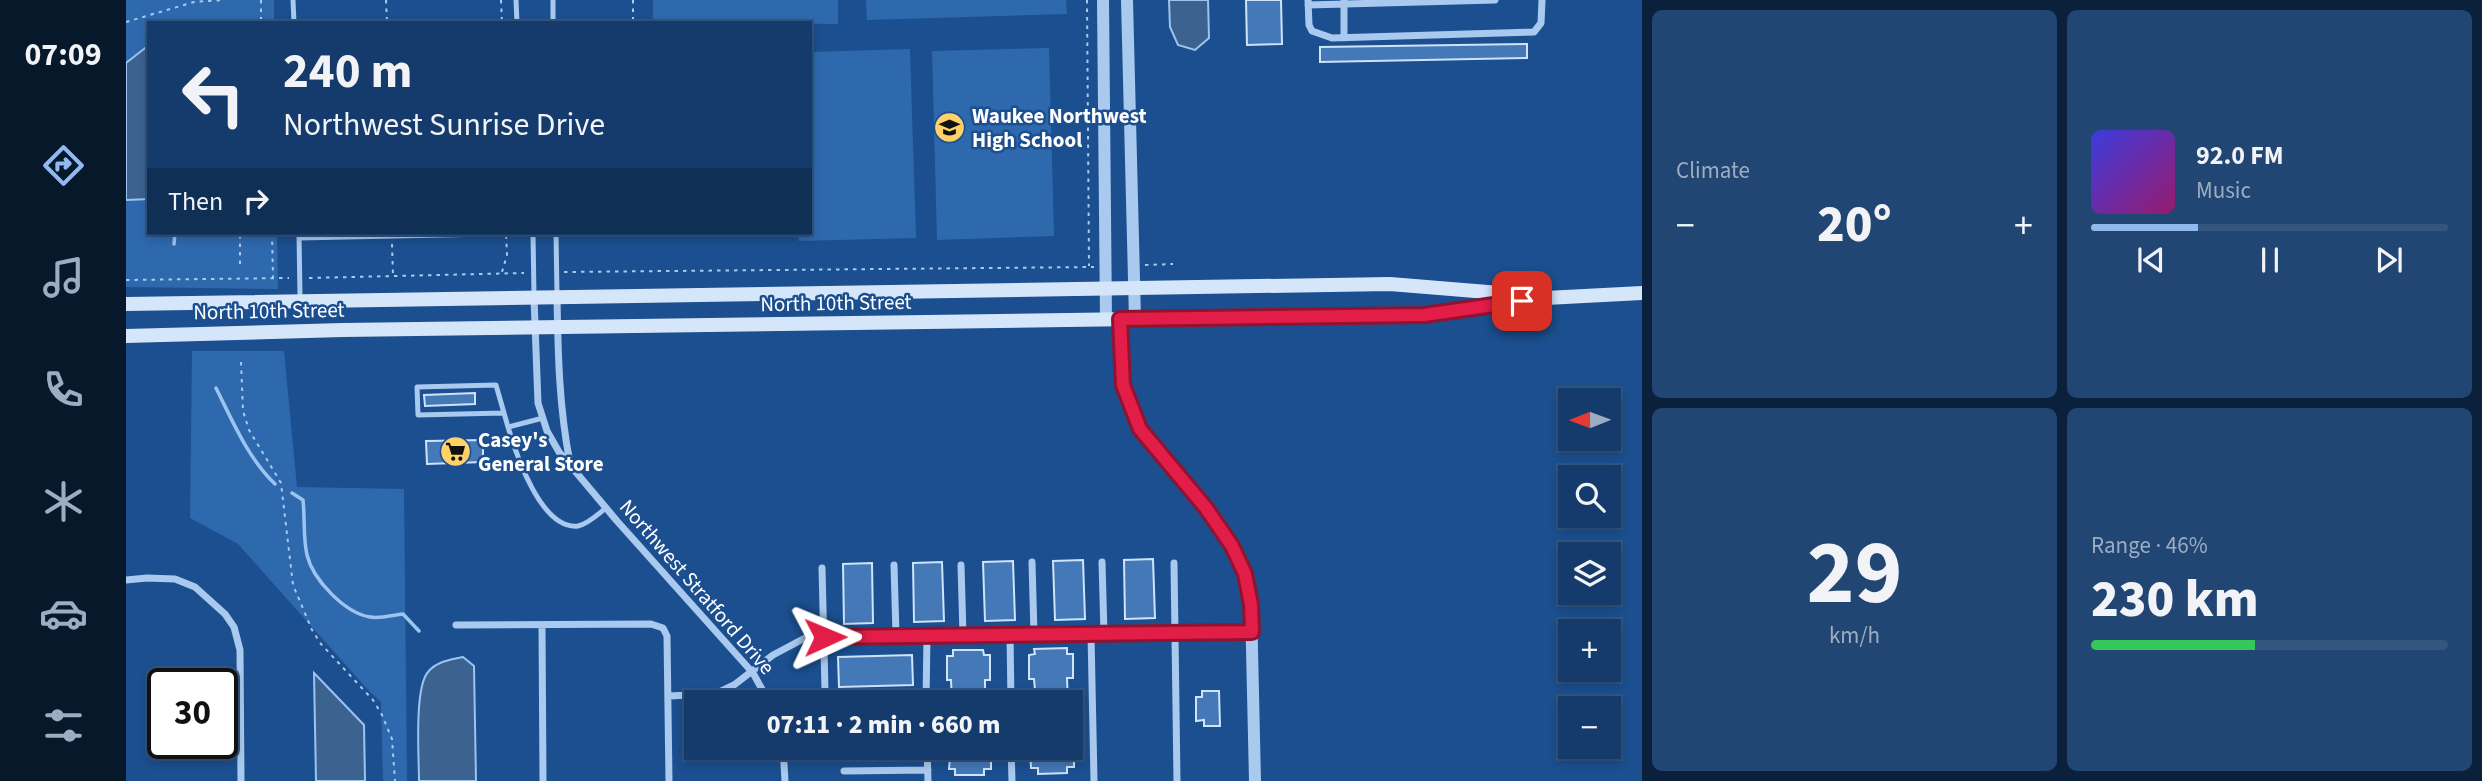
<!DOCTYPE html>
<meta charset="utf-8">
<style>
:root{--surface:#143b6b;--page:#214673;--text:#f1f3f6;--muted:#9dadc1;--line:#33557e;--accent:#90b9f0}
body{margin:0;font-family:"Source Sans 3",sans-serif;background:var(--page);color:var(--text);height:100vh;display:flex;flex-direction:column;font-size:26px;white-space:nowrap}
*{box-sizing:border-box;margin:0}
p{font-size:23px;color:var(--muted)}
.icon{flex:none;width:38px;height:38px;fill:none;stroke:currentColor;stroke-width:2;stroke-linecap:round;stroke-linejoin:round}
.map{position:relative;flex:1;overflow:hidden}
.sheet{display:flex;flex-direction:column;gap:10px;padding:10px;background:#0b203b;width:840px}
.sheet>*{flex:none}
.banner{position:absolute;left:21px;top:21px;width:665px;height:214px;border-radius:0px;box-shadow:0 4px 10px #0003,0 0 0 2px var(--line);background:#143b6b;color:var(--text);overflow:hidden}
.needle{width:46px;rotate:269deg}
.buttons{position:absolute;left:1432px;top:388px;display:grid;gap:14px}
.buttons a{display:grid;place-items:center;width:63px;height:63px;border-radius:0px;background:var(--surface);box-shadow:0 4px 10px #0003,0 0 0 2px var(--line);font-size:35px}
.speed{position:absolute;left:21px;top:668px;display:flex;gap:14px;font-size:35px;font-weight:700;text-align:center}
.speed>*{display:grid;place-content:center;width:91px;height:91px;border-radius:50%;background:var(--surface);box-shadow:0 4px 10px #0003,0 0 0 2px var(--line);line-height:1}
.speed .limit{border:4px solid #111;border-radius:10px;background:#fff;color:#111}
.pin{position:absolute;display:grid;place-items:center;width:60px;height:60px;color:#fff;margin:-30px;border-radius:14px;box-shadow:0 4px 10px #0006}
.me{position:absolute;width:77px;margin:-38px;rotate:89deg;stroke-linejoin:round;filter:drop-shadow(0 0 5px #0008)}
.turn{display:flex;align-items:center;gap:24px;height:147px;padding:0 21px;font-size:32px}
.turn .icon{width:91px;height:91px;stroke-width:2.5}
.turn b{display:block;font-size:49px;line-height:60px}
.then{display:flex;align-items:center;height:66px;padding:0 21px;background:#0003;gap:14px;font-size:26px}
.big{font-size:52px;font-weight:800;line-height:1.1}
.sheet .widget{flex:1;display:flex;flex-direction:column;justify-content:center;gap:10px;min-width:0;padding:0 24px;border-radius:10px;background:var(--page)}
.sheet .dial{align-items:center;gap:0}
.dial b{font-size:91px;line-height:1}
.song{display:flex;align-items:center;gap:21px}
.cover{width:84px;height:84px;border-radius:10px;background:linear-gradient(135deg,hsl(240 70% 55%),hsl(320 70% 35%))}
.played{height:7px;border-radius:4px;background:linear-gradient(90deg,var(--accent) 30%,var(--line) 30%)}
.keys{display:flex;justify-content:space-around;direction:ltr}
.heat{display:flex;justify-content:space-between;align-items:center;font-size:38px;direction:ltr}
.charge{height:10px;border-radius:5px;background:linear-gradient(90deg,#34c759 46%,var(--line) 0)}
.sheet .tiles{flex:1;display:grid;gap:10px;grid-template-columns:repeat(2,1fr)}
.trip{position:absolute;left:558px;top:690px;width:399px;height:70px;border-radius:0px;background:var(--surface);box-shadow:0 4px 10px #0003,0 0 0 2px var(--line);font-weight:800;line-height:70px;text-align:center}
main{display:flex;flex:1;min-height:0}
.tab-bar{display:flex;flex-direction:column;width:126px;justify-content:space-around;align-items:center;background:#08182b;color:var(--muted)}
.tab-bar .icon{width:49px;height:49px}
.tab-bar .active{color:var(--accent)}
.tab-bar b{font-size:32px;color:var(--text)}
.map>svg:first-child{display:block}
.green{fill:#2e69ad}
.water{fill:#3c6290;stroke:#9cc4f0;stroke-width:2}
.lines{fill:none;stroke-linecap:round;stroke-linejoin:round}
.stream{stroke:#9cc4f0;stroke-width:3.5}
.building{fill:#4478b7;stroke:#cfe3fa;stroke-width:2}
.path{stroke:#a9c9ee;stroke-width:2;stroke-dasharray:3.5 5;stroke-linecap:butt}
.service{stroke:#a9c9ee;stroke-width:5}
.minor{stroke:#a9c9ee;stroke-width:7}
.tertiary{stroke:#a9c9ee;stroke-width:12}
.secondary{stroke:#d6e6fa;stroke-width:14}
.route-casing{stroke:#92132f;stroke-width:18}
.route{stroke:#e11d48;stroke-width:12}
.labels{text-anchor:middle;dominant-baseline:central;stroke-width:5;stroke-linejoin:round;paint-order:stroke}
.poi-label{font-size:21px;font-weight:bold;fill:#fff;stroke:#1b4f8f;text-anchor:start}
.street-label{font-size:21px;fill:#fff;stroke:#1b4f8f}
</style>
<main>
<nav class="tab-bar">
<b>07:09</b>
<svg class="icon active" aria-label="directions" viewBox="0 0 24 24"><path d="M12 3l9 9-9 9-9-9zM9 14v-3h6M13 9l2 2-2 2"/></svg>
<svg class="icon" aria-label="music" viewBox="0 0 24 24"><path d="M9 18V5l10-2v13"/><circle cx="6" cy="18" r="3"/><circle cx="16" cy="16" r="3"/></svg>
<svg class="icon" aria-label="phone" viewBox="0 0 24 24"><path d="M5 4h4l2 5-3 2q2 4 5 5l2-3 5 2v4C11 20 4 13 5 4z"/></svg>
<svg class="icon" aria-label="climate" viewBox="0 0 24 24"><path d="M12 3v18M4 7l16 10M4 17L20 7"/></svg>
<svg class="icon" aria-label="car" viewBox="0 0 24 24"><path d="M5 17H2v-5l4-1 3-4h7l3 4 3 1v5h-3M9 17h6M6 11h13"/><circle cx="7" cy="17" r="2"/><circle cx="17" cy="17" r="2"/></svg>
<svg class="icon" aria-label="filters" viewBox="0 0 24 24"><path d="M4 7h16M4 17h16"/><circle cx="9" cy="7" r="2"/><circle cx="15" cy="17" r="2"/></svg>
</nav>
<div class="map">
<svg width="1516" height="781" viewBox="0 0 1516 781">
<rect width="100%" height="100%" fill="#1b4f8f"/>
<path class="green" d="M0,0H148V23H23V233H151L152,289L0,287Z
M527,0H712V24L527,22Z
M740,0H940L941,14L741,20Z
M923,48L928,236L811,240L806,51Z
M784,49L790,238L673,241L672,233H684V52Z
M66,351H158L171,487L278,489L281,781H257L255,702L243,691L112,544L64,518Z"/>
<path class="water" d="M1043,0H1082L1083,38L1069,50L1052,45L1044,27Z
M23,45V199L0,200V63Z
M337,657L348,666L350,781H293C293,758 288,688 302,672C311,661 324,660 337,657Z
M188,673L238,725L239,781H190Z"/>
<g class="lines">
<path class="stream" d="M48,244L49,233
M90,388C107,422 122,458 149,484
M166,493L177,500C179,518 177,538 181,555C187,580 219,613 244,617C254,619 267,615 277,614L293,631"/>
</g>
<path class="building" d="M1120,0H1155L1156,44L1121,45Z
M1401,44V58L1194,62V47Z
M349,393V404L299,406L298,395Z
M357,440V462L301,464L300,441Z
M1027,559L1029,618L999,619L998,560Z
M957,560L959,619L929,620L927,561Z
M887,561L889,620L859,621L857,562Z
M816,562L818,621L788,622L787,563Z
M746,563L747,623L718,624L717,564Z
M941,648V654H947V678H941L942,702H910L908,679H903V655L909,654L908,649Z
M827,650H857L858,655H864V680H859V702H826L825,680H821V656H827Z
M786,655L787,685L713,687L712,657Z
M1076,691H1093L1094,726H1078V720L1070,721V697H1076Z
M825,747H865V769H858V775H829V769H823Z
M904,747H944L945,754H948V767H941V773L912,774V768H905Z"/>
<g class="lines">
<path class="path" d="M135,0V23
M260,0L261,23
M375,0L376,23
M507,0V23
M961,0L963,266
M0,22L68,2L97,0
M146,233L147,278
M266,244L267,276
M114,264V233
M1019,265L1047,264
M376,272L381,255L380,233
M438,272L968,267
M183,278L398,273
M0,280L163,278
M115,362L117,411L123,430L155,483L167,585L186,630L195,644L247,700L256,715L266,739L269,781"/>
<path class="service" d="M167,0L168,23
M390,0L391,23
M427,0V23
M173,233L174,298
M407,233L408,296
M430,233L431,294
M173,238L363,234
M378,413L370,385L291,387L292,415L378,413L382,427L417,418
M382,427C390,454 415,530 452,526C462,524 472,514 480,508"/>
<path class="minor" d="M1182,0L1183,25L1186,31L1206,38L1408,32L1415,23L1416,0
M1218,1V38
M1182,5L1369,0
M431,297C432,354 433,407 444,463
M408,298L412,403L421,431L433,452L491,521L627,673L643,702
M906,562L908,634
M976,562L978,634
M1048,563L1051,781
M768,565L770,635
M835,565L837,635
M696,568L699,691L705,702
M0,580L21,578L49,579L69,587L99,614L108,627L114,650L115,781
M330,625L525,624L537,628L541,636L543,781
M416,625L417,781
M965,634L968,781
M884,635L885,702
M542,696L589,694L608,685L647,655L679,638L1126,632
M800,702L801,636
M657,747L659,781
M801,747L802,781
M885,747L886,781
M718,771L802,770"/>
<path class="tertiary" d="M977,0L980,320
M1001,0L1009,319
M994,319L997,385L1014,429L1081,508L1106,546L1119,574L1125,605L1129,781"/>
<path class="secondary" d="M0,304L1264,284L1398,295
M0,336L217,330L1299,315L1420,298L1516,293"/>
</g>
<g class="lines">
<defs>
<path id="route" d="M699,637L1126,632L1125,605L1119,574L1106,546L1080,508L1014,429L997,385L994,319L1298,315L1396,301"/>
</defs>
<use href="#route" class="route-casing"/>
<use href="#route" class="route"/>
</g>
<defs>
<symbol id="school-disc" viewBox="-11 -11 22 22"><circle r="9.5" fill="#ffd166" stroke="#1b4f8f"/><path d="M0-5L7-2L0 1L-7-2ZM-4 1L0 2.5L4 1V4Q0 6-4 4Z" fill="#111"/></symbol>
<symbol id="supermarket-disc" viewBox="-11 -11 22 22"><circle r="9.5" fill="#ffd166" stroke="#1b4f8f"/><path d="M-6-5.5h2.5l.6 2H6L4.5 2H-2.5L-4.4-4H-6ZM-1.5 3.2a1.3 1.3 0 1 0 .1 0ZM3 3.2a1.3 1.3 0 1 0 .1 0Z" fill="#111"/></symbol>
</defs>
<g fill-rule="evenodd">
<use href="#school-disc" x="806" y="110" width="35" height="35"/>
<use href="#supermarket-disc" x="312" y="434" width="35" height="35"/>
</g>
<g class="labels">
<g class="poi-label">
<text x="846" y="116">Waukee Northwest<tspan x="846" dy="24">High School</tspan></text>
<text x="352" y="440">Casey's<tspan x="352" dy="24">General Store</tspan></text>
</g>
<g class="street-label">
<text transform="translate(710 303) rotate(-1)">North 10th Street</text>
<text transform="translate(143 311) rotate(-1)">North 10th Street</text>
<text transform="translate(571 587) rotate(49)">Northwest Stratford Drive</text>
</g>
</g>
</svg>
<div class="buttons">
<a><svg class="needle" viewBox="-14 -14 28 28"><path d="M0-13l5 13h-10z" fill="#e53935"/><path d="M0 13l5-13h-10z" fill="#9dadc1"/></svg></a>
<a><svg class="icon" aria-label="search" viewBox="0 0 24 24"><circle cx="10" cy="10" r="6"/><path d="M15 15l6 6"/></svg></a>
<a><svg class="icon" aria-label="layers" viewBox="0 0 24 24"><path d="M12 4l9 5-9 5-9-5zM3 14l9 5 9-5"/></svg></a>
<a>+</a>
<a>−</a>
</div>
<div class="speed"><div class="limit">30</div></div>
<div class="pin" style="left:1396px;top:301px;background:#d93025"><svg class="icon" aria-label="arrive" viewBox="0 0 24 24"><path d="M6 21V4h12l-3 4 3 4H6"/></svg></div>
<svg class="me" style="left:699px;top:637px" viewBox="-20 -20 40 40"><path d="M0-17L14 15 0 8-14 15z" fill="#e11d48" stroke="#fff" stroke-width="4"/></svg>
<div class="trip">07:11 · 2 min · 660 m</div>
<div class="banner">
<div class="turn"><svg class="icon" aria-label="left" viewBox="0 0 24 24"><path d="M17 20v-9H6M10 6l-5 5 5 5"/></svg><div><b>240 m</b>Northwest Sunrise Drive</div></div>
<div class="then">Then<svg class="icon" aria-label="right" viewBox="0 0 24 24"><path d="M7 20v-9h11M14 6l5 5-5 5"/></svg></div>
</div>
</div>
<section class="sheet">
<div class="tiles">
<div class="widget"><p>Climate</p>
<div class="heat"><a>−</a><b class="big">20°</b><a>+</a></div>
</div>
<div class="widget">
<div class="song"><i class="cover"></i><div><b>92.0 FM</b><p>Music</p></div></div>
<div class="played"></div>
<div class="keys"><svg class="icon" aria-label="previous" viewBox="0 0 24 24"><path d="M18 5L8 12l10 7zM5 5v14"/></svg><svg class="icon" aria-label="pause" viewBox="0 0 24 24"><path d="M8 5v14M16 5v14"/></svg><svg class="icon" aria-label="next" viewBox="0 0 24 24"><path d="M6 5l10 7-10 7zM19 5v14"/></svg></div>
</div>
<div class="widget dial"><b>29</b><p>km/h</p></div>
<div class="widget"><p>Range · 46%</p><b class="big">230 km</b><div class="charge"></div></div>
</div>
</section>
</main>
